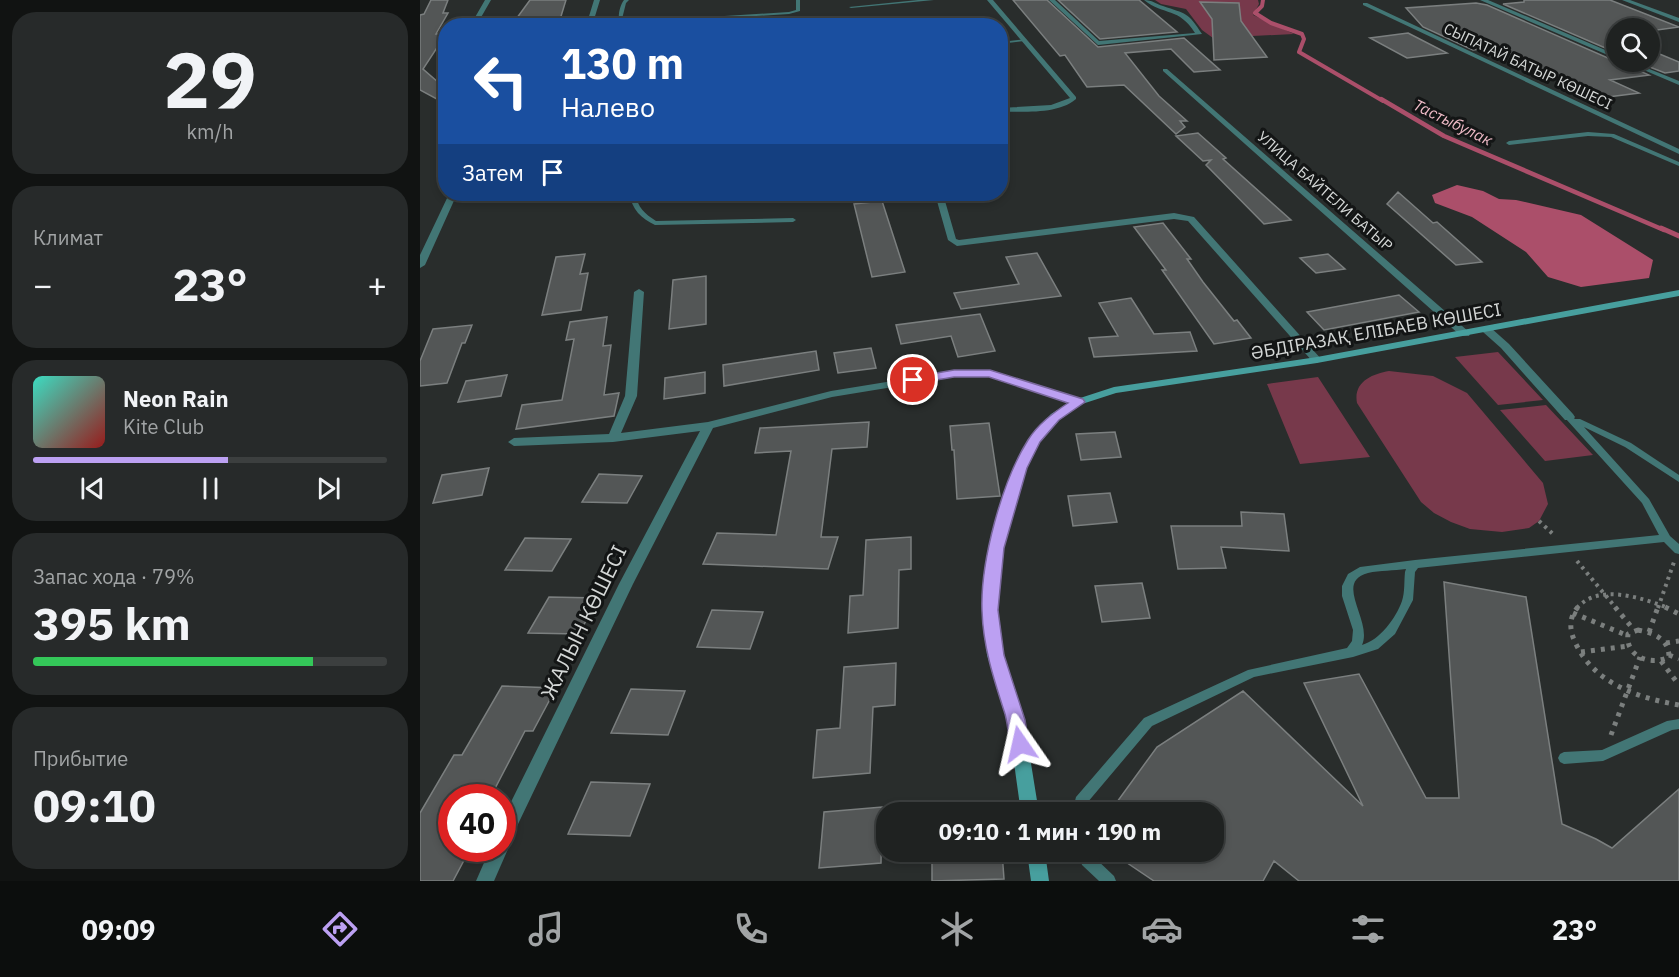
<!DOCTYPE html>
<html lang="ru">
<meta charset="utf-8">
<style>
:root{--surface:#1f2221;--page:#272a2a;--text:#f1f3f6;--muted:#a1a4a5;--line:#3c3f3f;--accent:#bca0f2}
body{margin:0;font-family:"IBM Plex Sans",sans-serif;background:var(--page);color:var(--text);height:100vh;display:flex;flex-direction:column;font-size:22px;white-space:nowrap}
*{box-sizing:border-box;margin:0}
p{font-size:20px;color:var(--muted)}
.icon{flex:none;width:33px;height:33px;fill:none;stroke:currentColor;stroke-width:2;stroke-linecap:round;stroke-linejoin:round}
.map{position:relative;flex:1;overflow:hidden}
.details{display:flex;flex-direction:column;gap:12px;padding:12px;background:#111312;width:420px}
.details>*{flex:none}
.top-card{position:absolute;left:18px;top:18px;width:570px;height:183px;border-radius:24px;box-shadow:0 3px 9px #0003,0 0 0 2px var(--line);background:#1a4fa0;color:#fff;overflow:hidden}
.fabs{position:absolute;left:1186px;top:18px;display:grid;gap:12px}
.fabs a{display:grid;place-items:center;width:54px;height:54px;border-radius:50%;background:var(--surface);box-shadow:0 3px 9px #0003,0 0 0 2px var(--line);font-size:30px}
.speed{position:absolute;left:18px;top:784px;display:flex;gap:12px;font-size:30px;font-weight:700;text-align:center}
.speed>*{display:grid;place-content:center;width:78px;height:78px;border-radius:50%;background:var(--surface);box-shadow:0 3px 9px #0003,0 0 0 2px var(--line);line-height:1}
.speed .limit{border:9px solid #d22;background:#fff;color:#111}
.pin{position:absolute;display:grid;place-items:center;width:51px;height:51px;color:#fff;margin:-26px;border:3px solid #fff;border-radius:50%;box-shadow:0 2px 6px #0007}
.me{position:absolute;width:66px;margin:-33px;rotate:349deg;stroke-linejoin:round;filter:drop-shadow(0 0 4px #0008)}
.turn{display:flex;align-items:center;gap:21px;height:126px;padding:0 24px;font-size:27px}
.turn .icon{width:78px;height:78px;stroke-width:2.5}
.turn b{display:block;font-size:42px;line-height:51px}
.then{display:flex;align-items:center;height:57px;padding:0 24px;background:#0003;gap:12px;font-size:22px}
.big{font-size:45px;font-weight:800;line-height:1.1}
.details .tile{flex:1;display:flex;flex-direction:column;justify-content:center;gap:9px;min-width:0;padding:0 21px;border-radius:24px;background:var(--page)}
.details .dial{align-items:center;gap:0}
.dial b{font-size:78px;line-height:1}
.song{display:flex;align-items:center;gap:18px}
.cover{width:72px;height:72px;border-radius:9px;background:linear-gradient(135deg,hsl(170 70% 55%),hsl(0 70% 35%))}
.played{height:6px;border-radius:3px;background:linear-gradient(90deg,var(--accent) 55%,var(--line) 55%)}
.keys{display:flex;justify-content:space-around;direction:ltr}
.heat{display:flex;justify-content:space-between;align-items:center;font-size:33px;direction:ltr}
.charge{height:9px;border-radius:4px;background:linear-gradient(90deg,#34c759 79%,var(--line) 0)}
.trip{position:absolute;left:456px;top:802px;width:348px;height:60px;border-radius:24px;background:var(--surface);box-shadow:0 3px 9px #0003,0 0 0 2px var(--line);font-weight:800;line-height:60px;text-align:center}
.dock{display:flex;height:96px;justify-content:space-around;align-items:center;background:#0c0e0d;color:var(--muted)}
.dock .icon{width:42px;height:42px}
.dock .active{color:var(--accent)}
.dock b{font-size:27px;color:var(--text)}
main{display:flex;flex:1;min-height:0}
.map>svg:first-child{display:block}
.green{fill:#77394b}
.water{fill:#ab4f6a}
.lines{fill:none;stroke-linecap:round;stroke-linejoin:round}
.stream-far2{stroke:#ab4f6a;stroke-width:4}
.stream-far1{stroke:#ab4f6a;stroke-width:4.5}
.stream{stroke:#ab4f6a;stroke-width:5}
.building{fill:#535656;stroke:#7b7f7f;stroke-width:1.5}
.path-far1{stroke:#7b7f7e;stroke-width:4;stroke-dasharray:3 4.5;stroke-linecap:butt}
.path{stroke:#7b7f7e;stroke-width:5;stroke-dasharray:4 6;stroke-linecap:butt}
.lane{fill:#427675;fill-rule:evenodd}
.street{fill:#427675;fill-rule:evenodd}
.secondary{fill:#479f9e;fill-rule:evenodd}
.route{fill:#bca0f2;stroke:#7a689d;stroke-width:1.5}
.labels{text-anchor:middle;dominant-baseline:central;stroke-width:6;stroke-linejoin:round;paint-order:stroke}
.far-street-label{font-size:15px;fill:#d4d7d6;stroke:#131515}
.far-water-label{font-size:16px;font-style:italic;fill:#f0bcc8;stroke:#131515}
.street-label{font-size:18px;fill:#d4d7d6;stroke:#131515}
.near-street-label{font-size:21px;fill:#d4d7d6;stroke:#131515}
</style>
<main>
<section class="details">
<div class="tile dial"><b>29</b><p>km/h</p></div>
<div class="tile"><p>Климат</p>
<div class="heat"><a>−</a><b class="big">23°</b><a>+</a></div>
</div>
<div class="tile">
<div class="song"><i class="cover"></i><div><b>Neon Rain</b><p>Kite Club</p></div></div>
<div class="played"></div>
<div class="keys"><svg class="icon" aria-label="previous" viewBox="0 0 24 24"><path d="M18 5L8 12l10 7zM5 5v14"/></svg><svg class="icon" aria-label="pause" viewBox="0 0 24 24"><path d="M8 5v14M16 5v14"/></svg><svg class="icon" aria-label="next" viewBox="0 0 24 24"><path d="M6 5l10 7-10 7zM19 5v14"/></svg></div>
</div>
<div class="tile"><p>Запас хода · 79%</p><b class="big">395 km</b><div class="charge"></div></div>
<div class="tile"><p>Прибытие</p><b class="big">09:10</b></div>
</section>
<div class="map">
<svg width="1259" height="881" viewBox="0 0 1259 881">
<rect width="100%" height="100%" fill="#292d2c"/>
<path class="green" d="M735,0H838L839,4L833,15L874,34L793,38L782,30L766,9L741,4Z
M1078,352L1123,400L1078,405L1035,357Z
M969,371L1013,376L1047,393L1123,483L1128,504L1119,521L1109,528L1082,532L1050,529L1031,522L1014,513L1001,502L937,403C933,382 952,374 969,371Z
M898,377L950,457L880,464L847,384Z
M1126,405L1173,455L1125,461L1080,410Z"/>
<path class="water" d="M1037,185L1063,191L1079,199L1096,200L1161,215L1233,260L1229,278L1161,287L1128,277L1106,252L1052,217L1015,203L1012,195Z"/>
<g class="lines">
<path class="stream-far2" d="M843,0L842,6L835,13L851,23L882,34L884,39L879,52L963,101"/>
<path class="stream-far1" d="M961,99L1024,136L1244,230"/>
<path class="stream" d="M1241,228L1259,236"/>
</g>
<path class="building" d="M11,0H28L23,13H28L16,34H26L3,69L26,89V104L0,90V15L4,14Z
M110,0H146L138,26H91Z
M593,0H627L678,47L764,38L800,70L774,72L751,49L705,53L739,96L767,121H760L765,127L756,134L704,85L667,87L645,55L640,56Z
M638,0H719L757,32L680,39Z
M1104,0H1190L1259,27L1230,31V28H1197V35H1192L1197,37V53L1083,4L1104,2Z
M780,2L819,3L821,21L847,57L794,60L792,19Z
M1056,3L1067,5L1197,62H1203L1204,64L1229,75L1190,80L1219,93L1180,98L1078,47L1053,50L1003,27L986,8Z
M988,33L1027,53L987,58L950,38Z
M1230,50L1259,62V71L1245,73L1217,62H1230Z
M778,133L806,158L803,159L871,220L844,224L786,165L791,160L783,161L756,136Z
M978,192L1013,223L1017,222L1062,262L1036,265L967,204Z
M462,201L485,272L452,277L434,204Z
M743,223L771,259H767L783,282L814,321L817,320L831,338L794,344L742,270H746L714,227Z
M617,253L641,296L541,309L534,293L599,284L586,257Z
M165,254L160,274L168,273L161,310L122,315L136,257Z
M908,254L925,269L896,273L880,258Z
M286,276V324L249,329L253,280Z
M979,295L999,312L904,330L887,312Z
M711,298L734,334L770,332L777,351L674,357L669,338L698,336L679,303Z
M560,314L575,351L538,357L531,336L481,344L476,325Z
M187,317L183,346L191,345L184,395L199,393L194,416L96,429L102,405L142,400L154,339L146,340L150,322Z
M52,325L45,343H42L27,383L0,386V361L13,329Z
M451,348L456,368L418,373L414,353Z
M396,351L399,370L304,386L303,365Z
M285,372V393L244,399L245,378Z
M87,375L81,396L38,402L46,381Z
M449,422L447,447L412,449L401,537H418L408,569L283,564L297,533L356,535L371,451L335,453L340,428Z
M569,423L580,496L537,499L534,450H532L530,426Z
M695,432L701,457L661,460L656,434Z
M69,468L62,495L13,503L22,475Z
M179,474L222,476L207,503L162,502Z
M690,493L697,522L653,526L648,496Z
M821,512L864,514L869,551L801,547L806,568L758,569L751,526H822Z
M491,537V569L479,570L478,628L428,633L430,596L443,595L446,540Z
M105,538L151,539L132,571L85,570Z
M1024,582L1106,597L1142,824L1176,839L1192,848L1259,789V881H879L854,861L843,881H734L691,852H794V813H689L737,747L823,691L943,806L884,683L939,674L1006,798H1039Z
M722,583L730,618L682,622L675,586Z
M129,597L178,598L159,634L108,633Z
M292,610L343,612L330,649L277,647Z
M476,663L475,705L453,707L450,773L393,778L397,730L420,728L424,667Z
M82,686L136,688L113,731H105L70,798H32V849H50L33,881H0V813L34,755H42Z
M211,689L265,691L248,735L191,733Z
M171,782L230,784L210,836L148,834Z
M462,807L461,863L399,868L404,812Z
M512,852H582L584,879L512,881Z"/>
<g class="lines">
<path class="path-far1" d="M1119,521L1134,535
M1157,561L1196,608
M1157,608C1178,583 1223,598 1248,608
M1238,608L1254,562"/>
<path class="path" d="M1158,607C1149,617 1149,629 1155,642C1173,683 1218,698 1259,705
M1195,607L1214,630
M1245,607L1259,614
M1153,613L1206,635
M1218,630C1234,633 1249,639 1249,657C1231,666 1205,657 1208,634Z
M1229,632L1238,607
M1246,643L1259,641
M1161,652L1208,646
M1249,655L1259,659
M1241,661L1259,685
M1191,735L1220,657"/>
<path class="lane" d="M204,0H209L206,3L202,19L203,21L210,22L369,12L376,10V0H380V11L369,14L210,24L200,23C197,17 200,5 204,0Z
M498,0H514L431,8L429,7Z
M606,39L604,41L580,44V42Z
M1168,132L1194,134L1259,162V166L1191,137L1168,136L1089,145L1086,143L1089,141Z
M210,194H216C217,207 225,214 236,221L373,218L376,220L373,222L235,225C222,219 211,209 210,194Z
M1149,414L1155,419H1160L1211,443L1259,475V482L1205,447L1164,427L1229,499L1250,536L1259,544V554L1255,553L1244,542L998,568L995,572L993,600L975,634L958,649L933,657L834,677L732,726L667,803L666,813H652L656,797L724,718L828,670L927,648L932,641L933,630L922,596V586L928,574L940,567L995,560L1239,535L1222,503L1146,419L1145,417L1146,415ZM986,569L985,572C984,581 985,592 982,601C976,618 960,640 942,645C953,621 913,582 948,573C960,570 974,571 986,569Z
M1259,719V729L1252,730L1183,761L1144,764L1140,762L1138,758L1140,754L1144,752L1182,750L1247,721Z
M658,852H672L673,856L694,876L696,881H679L662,865Z"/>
<path class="street" d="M65,0H71L56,26H50Z
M174,0H180L172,26H166Z
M567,0H573L656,97V99C637,115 604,111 580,112V108L631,105L650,98Z
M629,0H635L679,41L775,33C759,7 744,16 724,0C732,0 736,4 743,6C766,14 768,12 782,34L678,45Z
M1060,0H1068L1197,55V59Z
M1202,0H1210L1259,18V22Z
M943,3H947L1259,149V154L943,5Z
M1205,62H1212L1259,81V85Z
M743,69H747L1049,332L1050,334L1049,336H1041L743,71Z
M29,194H37L5,265L0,268V255Z
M515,194H523L536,239L539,240L754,213L774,217L902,360L897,363L893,362L768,221L754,219L537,246L528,240Z
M219,289L224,292L217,396L201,433L288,422L411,391L534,371L570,370L662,400L664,402L658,405L654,404L569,376L534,377L412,397L293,428L213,584L87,847L88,849L74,881H56L70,849H82V820L199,584L280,431L193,442L94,446L88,442L94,438L189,434L205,396L214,292Z
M1067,327L1071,328L1089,344L1153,414L1155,417L1153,420H1145L1081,348L1063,332L1062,330Z"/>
<path class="secondary" d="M1259,290V296L897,363L696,393L662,404L639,420L620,442L606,468L583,548L577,610L583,655L604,720L619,813H601L588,720L567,655L563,610L569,548L594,468L611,437L631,414L654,400L694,387L897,357Z
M607,852H625L629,881H611Z"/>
</g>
<path class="route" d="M534,370H570L663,399L665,402L639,420L620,442L607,468L584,548L578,610L584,655L605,720L609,744L606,749L600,752L593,749C588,738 588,725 585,714C574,680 563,647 562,611C560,562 582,481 608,440C618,424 633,413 648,403L569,377H534L493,384L487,380L493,377Z"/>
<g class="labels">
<g class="far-street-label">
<text transform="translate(1108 66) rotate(25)">СЫПАТАЙ БАТЫР КӨШЕСІ</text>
<text transform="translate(905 191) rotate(41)">УЛИЦА БАЙТЕЛИ БАТЫР</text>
</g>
<g class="far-water-label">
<text transform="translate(1033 122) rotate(26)">Тастыбулак</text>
</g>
<g class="street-label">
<text transform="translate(956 331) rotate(-10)">ӘБДІРАЗАҚ ЕЛІБАЕВ КӨШЕСІ</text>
</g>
<g class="near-street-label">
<text transform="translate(163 622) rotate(-64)">ЖАЛЫН КӨШЕСІ</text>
</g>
</g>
</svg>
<div class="fabs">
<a><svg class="icon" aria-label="search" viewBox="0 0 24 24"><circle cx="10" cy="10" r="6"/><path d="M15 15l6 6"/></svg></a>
</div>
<div class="speed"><div class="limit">40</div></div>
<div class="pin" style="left:493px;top:380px;background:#d93025"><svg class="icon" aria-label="arrive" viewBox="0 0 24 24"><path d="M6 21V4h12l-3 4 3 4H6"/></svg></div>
<svg class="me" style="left:600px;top:744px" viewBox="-20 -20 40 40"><path d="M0-17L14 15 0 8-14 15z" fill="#bca0f2" stroke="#fff" stroke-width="4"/></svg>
<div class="trip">09:10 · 1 мин · 190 m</div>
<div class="top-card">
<div class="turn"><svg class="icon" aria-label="left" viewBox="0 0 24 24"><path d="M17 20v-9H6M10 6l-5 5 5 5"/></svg><div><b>130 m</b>Налево</div></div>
<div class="then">Затем<svg class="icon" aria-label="arrive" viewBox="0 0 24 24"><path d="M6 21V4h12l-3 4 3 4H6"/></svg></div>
</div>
</div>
</main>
<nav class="dock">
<b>09:09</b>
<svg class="icon active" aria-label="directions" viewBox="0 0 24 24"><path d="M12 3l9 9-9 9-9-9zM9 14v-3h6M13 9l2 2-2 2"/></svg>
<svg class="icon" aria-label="music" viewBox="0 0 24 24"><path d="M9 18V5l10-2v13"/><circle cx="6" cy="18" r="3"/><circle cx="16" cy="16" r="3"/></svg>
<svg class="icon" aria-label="phone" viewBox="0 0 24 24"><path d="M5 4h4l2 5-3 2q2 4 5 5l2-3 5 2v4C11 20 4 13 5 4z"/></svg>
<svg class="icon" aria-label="climate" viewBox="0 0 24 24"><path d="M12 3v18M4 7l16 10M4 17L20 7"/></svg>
<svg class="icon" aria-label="car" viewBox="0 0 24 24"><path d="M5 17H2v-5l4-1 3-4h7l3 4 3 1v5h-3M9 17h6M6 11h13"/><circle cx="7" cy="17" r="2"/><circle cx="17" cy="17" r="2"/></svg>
<svg class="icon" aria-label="filters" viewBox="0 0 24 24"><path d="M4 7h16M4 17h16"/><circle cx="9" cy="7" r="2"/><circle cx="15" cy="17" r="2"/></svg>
<b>23°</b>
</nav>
